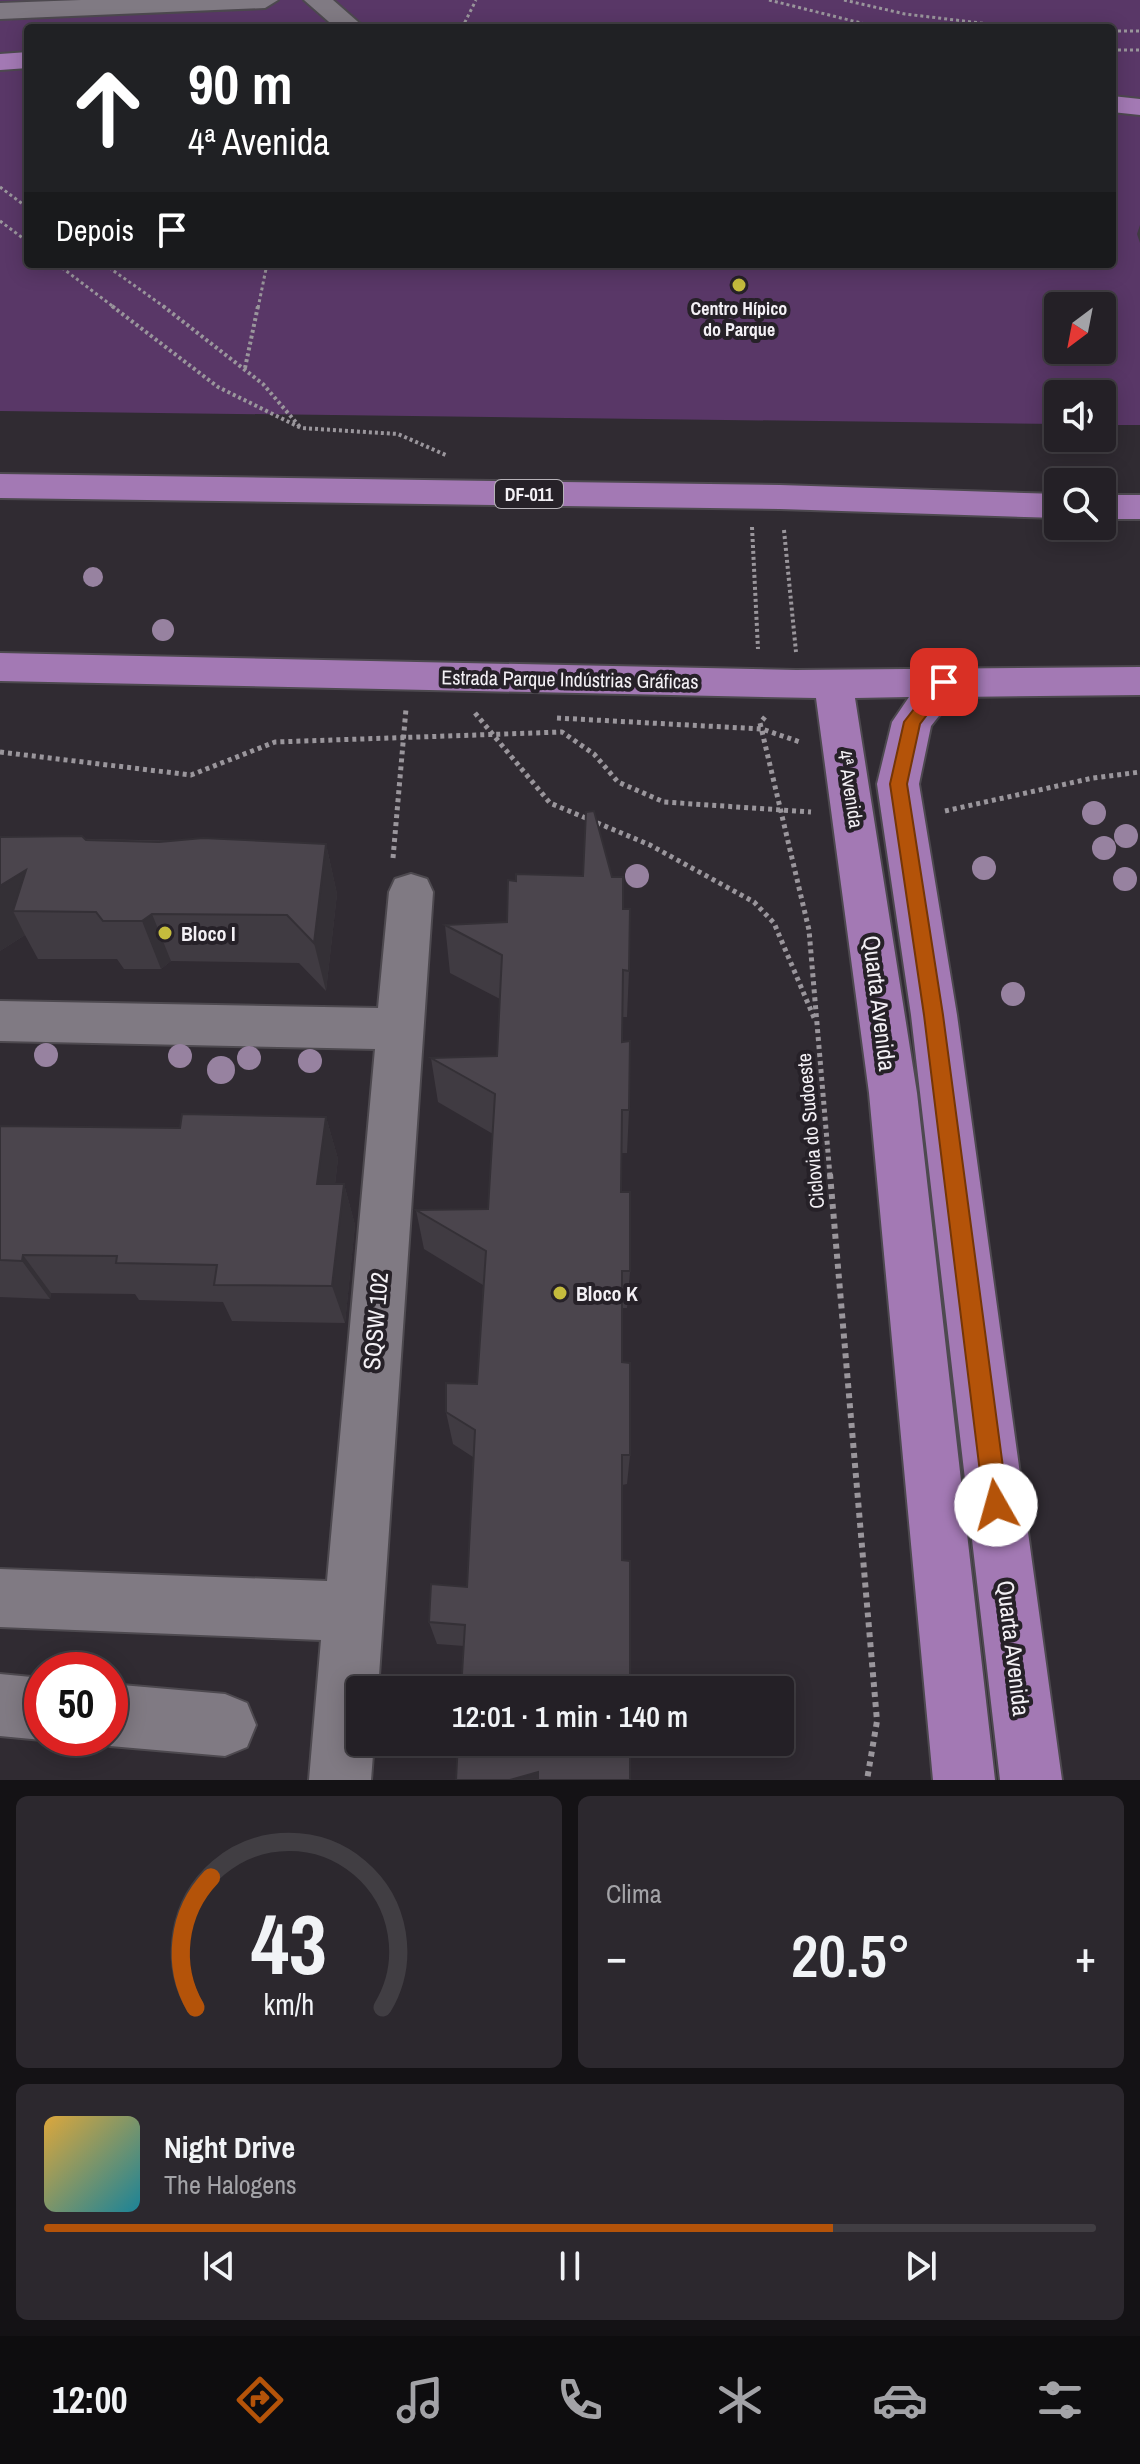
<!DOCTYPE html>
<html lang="pt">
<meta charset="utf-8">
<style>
:root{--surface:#242026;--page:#2c282e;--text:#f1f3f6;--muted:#a3a3a7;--line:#413e43;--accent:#b45309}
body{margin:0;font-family:"Archivo Narrow",sans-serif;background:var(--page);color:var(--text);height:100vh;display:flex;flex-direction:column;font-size:30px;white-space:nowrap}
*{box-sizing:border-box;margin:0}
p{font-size:26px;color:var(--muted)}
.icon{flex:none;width:44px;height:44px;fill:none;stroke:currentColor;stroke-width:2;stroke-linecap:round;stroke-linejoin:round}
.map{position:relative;height:1780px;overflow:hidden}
.details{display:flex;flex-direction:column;gap:16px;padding:16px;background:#141215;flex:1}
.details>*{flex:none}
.top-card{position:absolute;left:24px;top:24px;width:1092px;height:244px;border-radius:8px;box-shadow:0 4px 20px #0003,0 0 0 2px var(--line);background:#202124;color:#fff;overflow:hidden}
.needle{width:52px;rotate:212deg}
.controls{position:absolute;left:1044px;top:292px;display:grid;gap:16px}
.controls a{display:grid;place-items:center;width:72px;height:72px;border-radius:8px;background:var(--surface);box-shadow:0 4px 20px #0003,0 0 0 2px var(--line);font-size:40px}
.speed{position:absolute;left:24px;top:1652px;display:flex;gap:16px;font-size:40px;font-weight:700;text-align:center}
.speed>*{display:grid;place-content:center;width:104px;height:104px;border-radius:50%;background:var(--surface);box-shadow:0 4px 20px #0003,0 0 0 2px var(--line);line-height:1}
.speed .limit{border:12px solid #d22;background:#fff;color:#111}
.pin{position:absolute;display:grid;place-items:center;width:68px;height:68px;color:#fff;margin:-34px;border-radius:16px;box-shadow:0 4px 12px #0006}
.me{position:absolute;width:88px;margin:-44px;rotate:353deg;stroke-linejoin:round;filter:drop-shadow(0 0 6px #0008)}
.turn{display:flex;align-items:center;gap:28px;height:168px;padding:0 32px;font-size:36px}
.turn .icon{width:104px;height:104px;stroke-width:2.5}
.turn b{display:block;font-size:56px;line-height:68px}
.then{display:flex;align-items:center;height:76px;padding:0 32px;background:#0003;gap:16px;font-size:30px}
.big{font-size:60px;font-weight:600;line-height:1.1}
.details .tile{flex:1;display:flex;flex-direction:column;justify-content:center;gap:12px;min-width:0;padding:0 28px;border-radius:12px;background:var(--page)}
.details .dial{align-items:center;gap:0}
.dial svg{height:208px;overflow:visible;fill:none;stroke:var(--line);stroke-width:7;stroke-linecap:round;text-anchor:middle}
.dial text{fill:var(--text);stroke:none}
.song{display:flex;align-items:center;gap:24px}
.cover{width:96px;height:96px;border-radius:12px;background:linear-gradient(135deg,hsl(40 70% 55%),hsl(190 70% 35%))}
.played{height:8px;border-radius:4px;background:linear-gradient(90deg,var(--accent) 75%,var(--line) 75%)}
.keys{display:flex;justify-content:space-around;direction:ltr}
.heat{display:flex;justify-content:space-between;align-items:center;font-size:44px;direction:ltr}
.details .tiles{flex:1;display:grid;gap:16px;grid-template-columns:1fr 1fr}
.tile:last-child{grid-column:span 2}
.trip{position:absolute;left:346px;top:1676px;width:448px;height:80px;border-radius:8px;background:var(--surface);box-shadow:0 4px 20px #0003,0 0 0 2px var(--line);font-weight:600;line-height:80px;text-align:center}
.menu{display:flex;height:128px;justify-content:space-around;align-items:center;background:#0e0d0f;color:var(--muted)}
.menu .icon{width:56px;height:56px}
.menu .on{color:var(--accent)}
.menu b{font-size:36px;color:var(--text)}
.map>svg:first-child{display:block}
.green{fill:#593767;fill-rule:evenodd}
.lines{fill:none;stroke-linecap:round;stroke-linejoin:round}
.minor-casing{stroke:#4d494f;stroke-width:4}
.major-casing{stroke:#4d494f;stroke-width:4}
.path-far3{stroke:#9a969c;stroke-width:3;stroke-dasharray:3 3;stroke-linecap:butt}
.path-far2{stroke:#9a969c;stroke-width:4;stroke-dasharray:3 3;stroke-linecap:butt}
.path-far1{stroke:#9a969c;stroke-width:5;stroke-dasharray:4 4;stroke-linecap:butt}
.path{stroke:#9a969c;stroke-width:6;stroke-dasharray:5 5;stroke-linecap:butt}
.minor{fill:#807a83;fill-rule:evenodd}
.major{fill:#a379b4;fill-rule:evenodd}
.tree{fill:#9782a0}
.wall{fill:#403b42}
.shaded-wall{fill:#343036}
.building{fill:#4b454d;stroke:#343036;stroke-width:2}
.route{fill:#b45309;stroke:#753606;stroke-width:2}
.poi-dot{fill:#c5bc3d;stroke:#262128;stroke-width:3}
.labels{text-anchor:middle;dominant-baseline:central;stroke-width:8;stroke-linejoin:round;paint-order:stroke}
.far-poi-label{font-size:18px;font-weight:bold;fill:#f3f0f5;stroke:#262128}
.shield{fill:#262128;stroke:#b6b2b8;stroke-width:2}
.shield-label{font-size:18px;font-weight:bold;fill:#f3f0f5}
.street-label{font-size:20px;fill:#f3f0f5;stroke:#262128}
.poi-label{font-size:20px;font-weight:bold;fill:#f3f0f5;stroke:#262128;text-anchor:start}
.near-street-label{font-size:24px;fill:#f3f0f5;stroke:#262128}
</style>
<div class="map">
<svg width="1140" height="1780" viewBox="0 0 1140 1780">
<rect width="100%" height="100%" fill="#302b32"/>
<path class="green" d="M0,0H1140V425H1102V394H1058V424L0,411ZM28,28H1112V264H28ZM1058,306H1102V350H1058Z"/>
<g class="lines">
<defs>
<path id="minor" d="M81,0H278L265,8L0,19V3Z
M304,0H333L365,28H336Z
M411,874L427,879L433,892L378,1690H360V1742H374L371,1780H309L321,1640L0,1627V1569L327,1581L375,1049L0,1041V1001L378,1008L389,892L395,879Z
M0,1674L42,1678V1738H46L42,1740L0,1736Z
M110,1684L225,1694L247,1703L256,1725L247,1747L225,1756L110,1746L92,1738H110Z"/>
<path id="major" d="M28,52V68L0,70V54Z
M1112,96L1140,99V115L1112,112Z
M0,474L780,485L1058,494V518L780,509L0,498Z
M1102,495H1140V519H1102Z
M0,653L796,670L1140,667V695L954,697L931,726L919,784L957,1015L1062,1780H1000L911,1015L877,784L892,722L909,697L855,698L917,1093L995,1780H933L869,1093L816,698L0,681Z"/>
</defs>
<use href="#minor" class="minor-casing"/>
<use href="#major" class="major-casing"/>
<path class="path-far3" d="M769,0L881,28
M844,0L905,14L1022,28
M462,28L476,0
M1112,31H1140
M1112,50H1140
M0,187L28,208
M0,221L28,242
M57,264L115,308
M104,264L166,308
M258,308L267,264"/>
<path class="path-far2" d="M112,306L218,387L301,428L398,434L448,456
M163,306L263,384L300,427
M245,368L258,306
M752,527L758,649
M784,530L796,652"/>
<path class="path-far1" d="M475,713L550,803L650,845L754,902L774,923L815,1020
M765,717L760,723L809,930L830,1176
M557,718L762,729L800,742
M0,752L191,775L275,742L562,732L594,754L618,782L664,802L811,812
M945,811L1093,778L1140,772
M393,858L406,709"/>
<path class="path" d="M830,1174L877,1721L867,1780"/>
<use href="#minor" class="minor"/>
<use href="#major" class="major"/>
</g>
<g class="tree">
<circle cx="93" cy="577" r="10"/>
<circle cx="163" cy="630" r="11"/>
<circle cx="1094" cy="813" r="12"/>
<circle cx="1126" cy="836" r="12"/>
<circle cx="1104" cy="848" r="12"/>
<circle cx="984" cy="868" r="12"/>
<circle cx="637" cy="876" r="12"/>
<circle cx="1125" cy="879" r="12"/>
<circle cx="1013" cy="994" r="12"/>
<circle cx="46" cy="1055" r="12"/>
<circle cx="180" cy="1056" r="12"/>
<circle cx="249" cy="1058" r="12"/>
<circle cx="310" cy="1061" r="12"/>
<circle cx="221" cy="1070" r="14"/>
</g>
<path class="wall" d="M1140,225V243L1137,234Z
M0,837L326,844L337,894L326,991L299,963L171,961L161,969H124L117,959H38L25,935L0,951Z
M583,876L612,877L623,909L629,971L627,1017H622V1042L629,1110L627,1153H622L621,1192L630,1271L627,1308H622V1362L630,1455L627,1484L622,1485L464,1646L437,1644L429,1622L467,1587L473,1457L453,1444L446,1412L477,1384L483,1285L424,1249L416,1210L488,1209L493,1134L438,1102L431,1058L497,1056L500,999L450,973L445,925L507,922L516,881Z
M326,1117L338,1159L335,1184H344L355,1225L345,1323L232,1321L223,1302L139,1300L135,1294L51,1293L50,1299L0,1297V1126L180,1128Z"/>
<path class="shaded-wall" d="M326,844L337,894L326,991L314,943Z
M26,870L13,911L25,935L0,951V886Z
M152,914L171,961L161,969L142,921Z
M326,1117L338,1159L330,1224L317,1184Z
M344,1184L355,1225L345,1323L332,1286Z
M23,1255L51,1293L50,1299L22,1261Z
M538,1772L539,1780H510Z"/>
<path class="building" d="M594,811L612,877H623V909H630L629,971L623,970L622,1042L630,1041L629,1110H622L621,1192H630V1271H622V1362L630,1363V1455H622V1560L630,1561V1690H461L465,1625L429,1622L431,1584L467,1587L475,1430L446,1412V1383L477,1384L486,1251L416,1210L488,1209L495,1094L431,1058L497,1056L502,955L445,925L507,922L508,880L516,881V874L583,876L586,812Z
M82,836L86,840L159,842L203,838L326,844L314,943L287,915L152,914L142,921H103L96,912L13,911L26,870L0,886V837Z
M182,1114L326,1117L317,1184H344L332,1286L214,1285L217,1265L116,1263L117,1256L23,1255L22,1261L0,1260V1126L180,1128Z
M458,1742H630V1780H538V1772L510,1780H456Z"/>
<path class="route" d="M944,676L952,682L920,724L907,784L943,1015L1008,1505L1004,1513L996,1516L987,1513L984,1505L924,1015L890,784L904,722L938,678Z"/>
<g class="poi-dot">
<circle cx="739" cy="285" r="8"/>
<circle cx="165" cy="933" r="8"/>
<circle cx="560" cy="1293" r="8"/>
</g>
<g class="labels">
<g class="far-poi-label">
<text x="739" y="308">Centro Hípico<tspan x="739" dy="21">do Parque</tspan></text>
</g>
<rect class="shield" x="495" y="480" width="68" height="28" rx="6"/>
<g class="shield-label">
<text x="529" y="494">DF-011</text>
</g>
<g class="street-label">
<text transform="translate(570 679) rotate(1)">Estrada Parque Indústrias Gráficas</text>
<text transform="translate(851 789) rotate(81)">4ª Avenida</text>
<text transform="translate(810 1131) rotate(-95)">Ciclovia do Sudoeste</text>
</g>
<g class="poi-label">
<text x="181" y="933">Bloco I</text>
<text x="576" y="1293">Bloco K</text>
</g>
<g class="near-street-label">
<text transform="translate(880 1003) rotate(83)">Quarta Avenida</text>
<text transform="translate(375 1321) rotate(-85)">SQSW 102</text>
<text transform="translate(1014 1648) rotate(83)">Quarta Avenida</text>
</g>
</g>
</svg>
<div class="controls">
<a><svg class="needle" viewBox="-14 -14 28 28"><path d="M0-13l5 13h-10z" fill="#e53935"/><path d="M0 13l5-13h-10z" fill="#a3a3a7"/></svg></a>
<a><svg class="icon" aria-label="sound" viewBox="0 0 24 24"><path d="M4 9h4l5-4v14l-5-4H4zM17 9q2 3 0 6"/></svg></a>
<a><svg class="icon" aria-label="search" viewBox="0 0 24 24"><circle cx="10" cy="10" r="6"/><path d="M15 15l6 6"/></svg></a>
</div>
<div class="speed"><div class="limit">50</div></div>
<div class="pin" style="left:944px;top:682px;background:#d93025"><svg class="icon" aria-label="arrive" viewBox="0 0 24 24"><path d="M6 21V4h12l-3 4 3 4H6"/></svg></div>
<svg class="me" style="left:996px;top:1505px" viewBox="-20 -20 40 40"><circle r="19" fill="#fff"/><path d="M0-13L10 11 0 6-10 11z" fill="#b45309"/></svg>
<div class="trip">12:01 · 1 min · 140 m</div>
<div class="top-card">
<div class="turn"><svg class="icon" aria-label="ahead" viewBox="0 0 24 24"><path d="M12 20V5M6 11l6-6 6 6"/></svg><div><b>90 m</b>4ª Avenida</div></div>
<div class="then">Depois<svg class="icon" aria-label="arrive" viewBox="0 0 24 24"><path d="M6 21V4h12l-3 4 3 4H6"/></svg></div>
</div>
</div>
<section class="details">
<div class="tiles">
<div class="tile dial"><svg viewBox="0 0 100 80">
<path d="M14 69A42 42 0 1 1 86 69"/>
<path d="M14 69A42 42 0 0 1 20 19" stroke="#b45309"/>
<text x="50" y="56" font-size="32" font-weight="700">43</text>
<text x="50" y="72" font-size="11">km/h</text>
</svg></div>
<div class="tile"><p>Clima</p>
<div class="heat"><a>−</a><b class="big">20.5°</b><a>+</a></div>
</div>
<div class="tile">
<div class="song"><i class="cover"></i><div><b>Night Drive</b><p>The Halogens</p></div></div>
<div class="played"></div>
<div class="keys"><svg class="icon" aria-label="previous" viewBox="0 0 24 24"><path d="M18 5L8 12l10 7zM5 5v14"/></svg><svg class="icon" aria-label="pause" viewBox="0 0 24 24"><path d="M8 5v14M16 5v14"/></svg><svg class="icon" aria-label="next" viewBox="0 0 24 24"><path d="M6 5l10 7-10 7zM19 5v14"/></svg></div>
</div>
</div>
</section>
<nav class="menu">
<b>12:00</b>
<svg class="icon on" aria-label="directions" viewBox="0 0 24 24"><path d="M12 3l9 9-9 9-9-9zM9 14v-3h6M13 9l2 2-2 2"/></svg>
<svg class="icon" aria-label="music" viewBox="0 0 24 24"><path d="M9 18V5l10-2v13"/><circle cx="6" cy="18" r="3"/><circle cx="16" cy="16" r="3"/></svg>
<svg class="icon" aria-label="phone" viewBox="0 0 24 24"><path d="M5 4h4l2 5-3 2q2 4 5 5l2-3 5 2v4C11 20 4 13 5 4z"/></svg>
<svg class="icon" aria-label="climate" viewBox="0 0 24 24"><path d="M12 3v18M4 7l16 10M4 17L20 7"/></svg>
<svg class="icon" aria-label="car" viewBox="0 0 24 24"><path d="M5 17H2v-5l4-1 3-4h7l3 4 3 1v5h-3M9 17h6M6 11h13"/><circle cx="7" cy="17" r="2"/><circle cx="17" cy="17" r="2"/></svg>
<svg class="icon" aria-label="filters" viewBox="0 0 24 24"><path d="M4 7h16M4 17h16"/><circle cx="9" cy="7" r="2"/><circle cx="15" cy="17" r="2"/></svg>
</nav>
